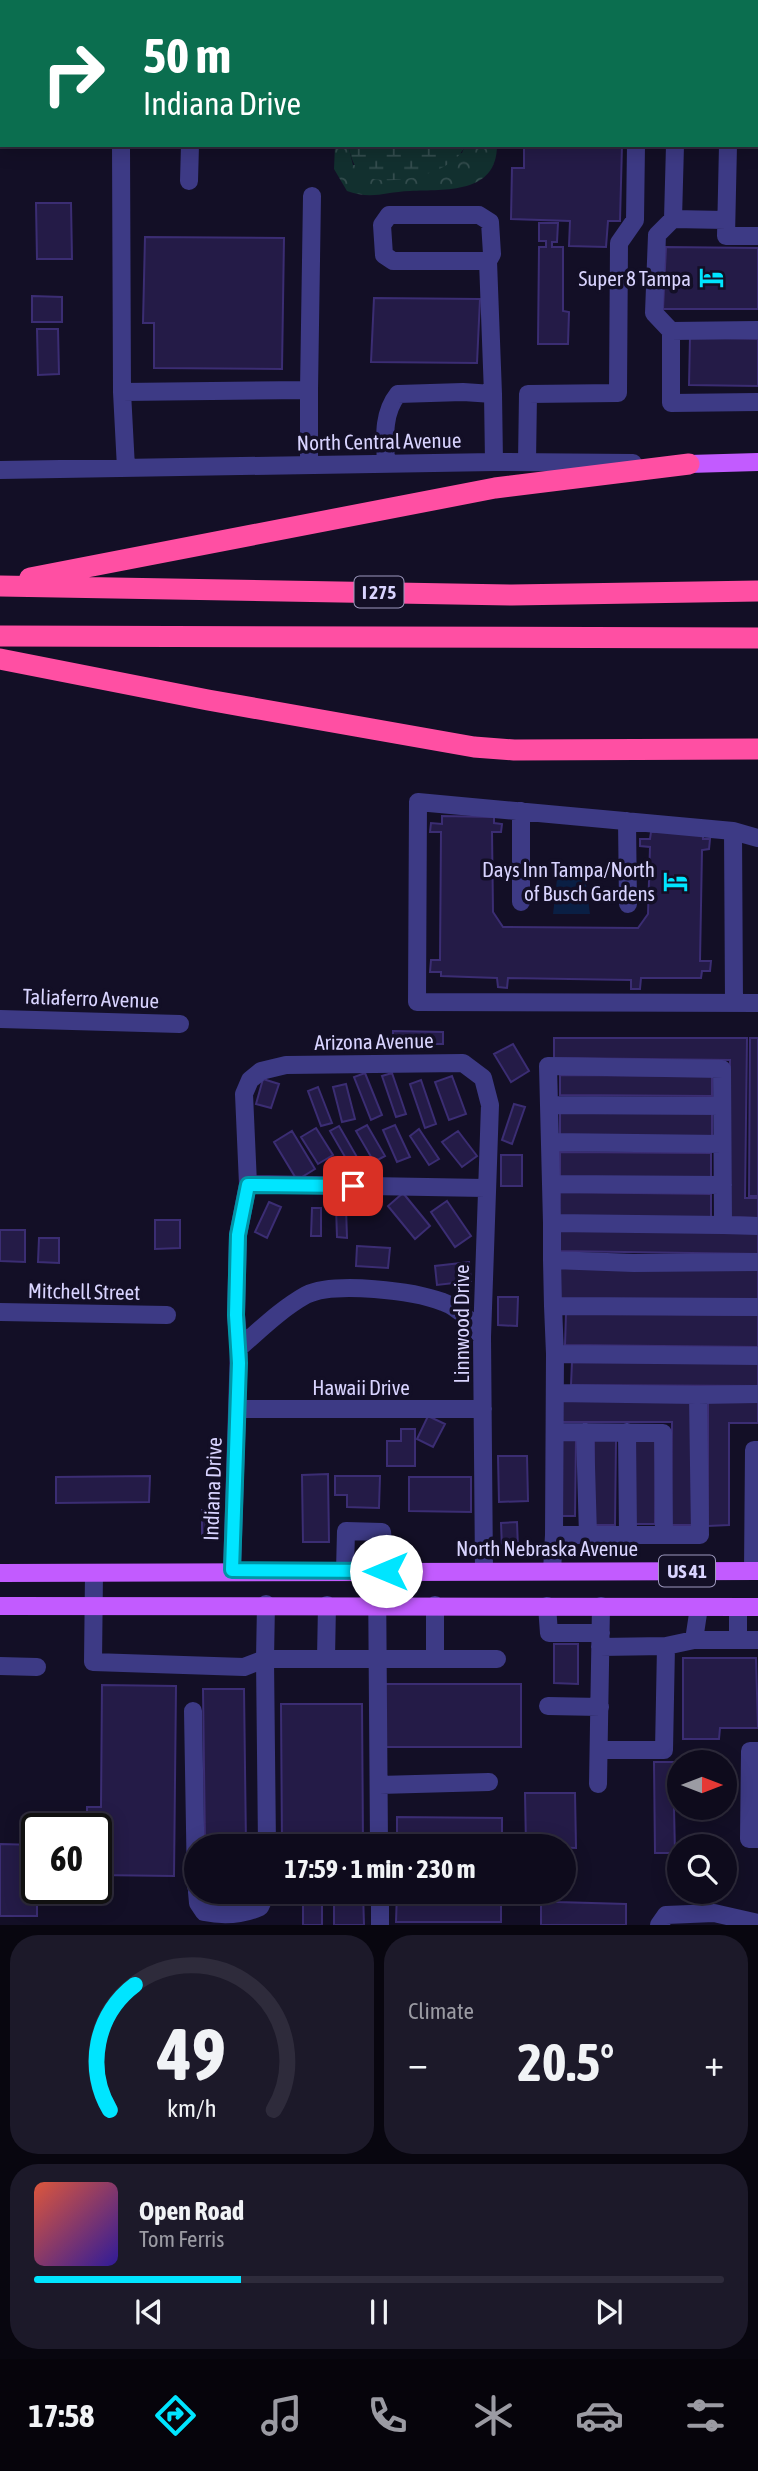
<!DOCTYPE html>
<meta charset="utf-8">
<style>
:root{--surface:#0e0b1c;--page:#1c1929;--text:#f1f3f6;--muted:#9b9ba3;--line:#2e2b3b;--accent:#00e5ff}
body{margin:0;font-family:"Asap Condensed",sans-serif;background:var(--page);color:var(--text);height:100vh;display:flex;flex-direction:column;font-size:26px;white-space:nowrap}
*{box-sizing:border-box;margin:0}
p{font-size:23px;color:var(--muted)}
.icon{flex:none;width:38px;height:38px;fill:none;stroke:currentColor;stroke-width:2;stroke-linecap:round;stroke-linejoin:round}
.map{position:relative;height:1925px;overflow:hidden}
.side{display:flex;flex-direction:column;gap:10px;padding:10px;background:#08060f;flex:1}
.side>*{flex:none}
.top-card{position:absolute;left:0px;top:0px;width:760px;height:147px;box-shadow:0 4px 18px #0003,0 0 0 2px var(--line);background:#0b6e4f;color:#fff;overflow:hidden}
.needle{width:46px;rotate:90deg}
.controls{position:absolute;left:667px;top:1750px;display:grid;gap:14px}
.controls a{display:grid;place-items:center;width:70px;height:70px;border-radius:50%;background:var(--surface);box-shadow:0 4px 18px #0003,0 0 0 2px var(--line);font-size:35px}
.speed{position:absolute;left:21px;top:1813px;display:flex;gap:14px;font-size:35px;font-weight:700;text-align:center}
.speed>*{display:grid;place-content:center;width:91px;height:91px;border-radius:50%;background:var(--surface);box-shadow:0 4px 18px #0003,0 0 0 2px var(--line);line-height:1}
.speed .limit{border:4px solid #111;border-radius:10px;background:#fff;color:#111}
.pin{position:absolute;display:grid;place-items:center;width:60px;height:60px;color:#fff;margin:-30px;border-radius:14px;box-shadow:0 4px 10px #0006}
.me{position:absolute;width:77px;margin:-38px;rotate:270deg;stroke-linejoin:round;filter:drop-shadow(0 0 5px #0008)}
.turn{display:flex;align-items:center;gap:24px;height:147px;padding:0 28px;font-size:32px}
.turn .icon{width:91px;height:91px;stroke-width:2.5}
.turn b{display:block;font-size:49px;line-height:60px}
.big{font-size:52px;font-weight:700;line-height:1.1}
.side .card{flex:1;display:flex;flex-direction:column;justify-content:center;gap:10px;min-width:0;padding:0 24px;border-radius:28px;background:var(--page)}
.side .dial{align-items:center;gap:0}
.dial svg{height:182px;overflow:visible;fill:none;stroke:var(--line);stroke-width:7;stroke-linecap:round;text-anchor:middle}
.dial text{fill:var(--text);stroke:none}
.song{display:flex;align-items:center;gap:21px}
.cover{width:84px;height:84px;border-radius:10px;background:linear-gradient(135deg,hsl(10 70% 55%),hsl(250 70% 35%))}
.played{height:7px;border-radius:4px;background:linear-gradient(90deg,var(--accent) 30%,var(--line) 30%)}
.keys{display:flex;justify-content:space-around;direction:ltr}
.heat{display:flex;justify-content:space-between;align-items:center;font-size:38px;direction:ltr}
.side .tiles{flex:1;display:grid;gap:10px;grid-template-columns:1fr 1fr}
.card:last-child{grid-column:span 2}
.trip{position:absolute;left:184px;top:1834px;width:392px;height:70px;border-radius:35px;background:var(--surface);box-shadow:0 4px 18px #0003,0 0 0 2px var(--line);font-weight:700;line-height:70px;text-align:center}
.menu{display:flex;height:112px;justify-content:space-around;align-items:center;background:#06040b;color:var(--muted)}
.menu .icon{width:49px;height:49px}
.menu .current{color:var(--accent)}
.menu b{font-size:32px;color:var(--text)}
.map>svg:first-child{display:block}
.forest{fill:url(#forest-crowns)}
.wetland{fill:url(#wetland-marsh)}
.water{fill:#0a1f44}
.building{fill:#241b47;stroke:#3b2d73;stroke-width:2}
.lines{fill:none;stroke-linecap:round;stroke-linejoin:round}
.minor{stroke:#3d3a85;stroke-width:18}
.major{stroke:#c25bff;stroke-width:18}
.highway{stroke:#ff4fa3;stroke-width:21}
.route-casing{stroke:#0095a6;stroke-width:18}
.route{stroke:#00e5ff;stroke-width:12}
.labels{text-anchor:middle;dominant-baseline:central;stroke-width:7;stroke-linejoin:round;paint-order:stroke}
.shield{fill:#130f26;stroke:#9e99be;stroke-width:2}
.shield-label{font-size:19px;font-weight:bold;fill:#d9d4ff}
.poi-label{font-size:21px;fill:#d9d4ff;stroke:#130f26;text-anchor:end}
.street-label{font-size:21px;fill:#d9d4ff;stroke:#130f26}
</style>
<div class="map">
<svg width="758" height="1925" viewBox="0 0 758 1925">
<defs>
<pattern id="forest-crowns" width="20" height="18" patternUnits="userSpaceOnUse" patternTransform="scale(1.75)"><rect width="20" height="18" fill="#12302f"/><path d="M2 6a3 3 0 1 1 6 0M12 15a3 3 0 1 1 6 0" fill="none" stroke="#344d4e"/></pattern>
<pattern id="wetland-marsh" width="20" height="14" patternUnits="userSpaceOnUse" patternTransform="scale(1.75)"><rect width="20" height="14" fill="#12302f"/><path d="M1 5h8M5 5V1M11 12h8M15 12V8" fill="none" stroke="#344d4e"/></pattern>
</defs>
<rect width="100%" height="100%" fill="#130f26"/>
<path class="forest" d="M335,145H348L353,165L462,153L465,145H497C497,195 445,189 410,191C384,192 372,200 347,191L334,169Z"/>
<path class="wetland" d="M348,145H465C456,173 393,187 367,177C354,171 351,157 348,145Z"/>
<path class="water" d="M558,870H584L590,914H553Z"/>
<path class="building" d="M524,145H622L620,221H608L606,247L569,246L570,221L511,219L512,168H524Z
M36,203H71L72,259H37Z
M539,223H558L557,242H552V247H563V311L569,312L568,344H538L539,247H546V241H539Z
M145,237L284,238L282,369L154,368V323H143Z
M666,247L758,248V309H663Z
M32,296L62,297V322H32Z
M374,298L480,299L477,363L371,362Z
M37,329H58L59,374L38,375Z
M690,337L758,339V386L689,385Z
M442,816L494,817V823L502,824L501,832H492L493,912L503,927L638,928L648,914L650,847L640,846V839H650L651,832H703V839H710L709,849L702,850L700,961H711L710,971H702L701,978H641L640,989H631V980L508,978L507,988L498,987L497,978L441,976V972H430L431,960H440L441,832H430L431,823L442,824Z
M442,816L494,817V823L502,824L501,832H492L493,912L503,927L638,928L648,914L650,847L640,846V839H650L651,832H703V839H710L709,849L702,850L700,961H711L710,971H702L701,978H641L640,989H631V980L508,978L507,988L498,987L497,978L441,976V972H430L431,960H440L441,832H430L431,823L442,824Z
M393,1031L443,1032V1044H393Z
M554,1038H747L745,1198H758V1218L729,1217L730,1060L554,1058Z
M750,1038H758V1196H749Z
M513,1044L529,1071L511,1082L494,1054Z
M365,1073L382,1115L371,1120L354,1077Z
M392,1073L406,1114L396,1117L382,1076Z
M560,1075L712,1076V1096L560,1095Z
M452,1076L466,1114L449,1120L435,1082Z
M263,1079L279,1084L271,1108L256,1104Z
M421,1080L436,1124L425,1128L410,1084Z
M346,1084L355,1119L342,1122L333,1087Z
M318,1087L332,1123L321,1126L308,1091Z
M514,1104L525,1107L512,1144L502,1140Z
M560,1112H712V1137L560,1136Z
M367,1125L385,1156L374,1162L356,1131Z
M395,1125L410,1157L397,1162L383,1130Z
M339,1126L361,1164L352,1169L330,1131Z
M316,1128L333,1155L318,1164L301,1137Z
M419,1129L439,1159L429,1165L410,1136Z
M292,1131L315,1169L297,1180L274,1142Z
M458,1131L477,1156L462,1167L442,1142Z
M560,1152L711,1153V1178L560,1177Z
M501,1155H522V1186H501Z
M560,1192L711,1194V1218L559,1216Z
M403,1193L430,1226L415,1239L388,1206Z
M447,1201L471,1236L455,1247L431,1212Z
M269,1202L281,1207L267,1238L255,1232Z
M336,1207H346L347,1238L337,1237Z
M312,1208H321V1236H311Z
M155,1220H180V1248L155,1249Z
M0,1230H25V1262L0,1261Z
M560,1230L758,1233V1254L560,1251Z
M39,1238H59V1263L38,1262Z
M357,1246L390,1248L388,1268L356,1266Z
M469,1262L471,1281L437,1285L435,1266Z
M560,1266L758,1269V1301L560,1299Z
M498,1297H518L517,1326L498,1325Z
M566,1313L758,1315V1347L565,1345Z
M572,1362L758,1363V1386L571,1385Z
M559,1400L694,1402L692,1525H671L672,1422H559Z
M708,1402H758V1423H729V1525L708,1526Z
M428,1416L445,1424L433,1447L417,1439Z
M401,1429H415V1466H387V1441H401Z
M557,1439H576L575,1516H557Z
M594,1439H616L615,1525H593Z
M634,1440H656L655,1524H633Z
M498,1456H527L528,1501L499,1502Z
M328,1474L329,1542H303L302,1475Z
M150,1476L149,1502L56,1503V1477Z
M335,1476H380L379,1508L347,1507V1495H335Z
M409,1477H471V1512L409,1511Z
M202,1510H220V1538H202Z
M517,1522L518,1548L502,1549L501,1523Z
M554,1644H578V1684L554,1683Z
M683,1658H756L758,1728H720L719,1739H683Z
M381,1684H521V1747H381Z
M102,1685L176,1686L174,1876L96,1875V1829H87V1807H101Z
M203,1689H244L246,1846H205Z
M281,1704H362L363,1846H282Z
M654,1762H673L675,1853H655Z
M525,1793H575L576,1848L526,1846Z
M397,1817L502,1818V1846H397Z
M0,1844L37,1845V1916H0Z
M205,1892H246V1905H205Z
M303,1892H322V1925H303Z
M334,1892H363L364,1925H334Z
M397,1892H501V1922H396Z
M541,1895L557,1896V1902L626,1904V1925H541Z"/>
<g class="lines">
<path class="minor" d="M638,2V0
M121,145L122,392
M728,145L726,236H758
M189,181L190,145
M673,219L675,145
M726,220L673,219L657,235L654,313L671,331L758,330
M488,261L492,254L490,222L479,215H389L382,225L384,255L393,261H488L493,394
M671,331V403L758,402
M309,390L312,196
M527,462L528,394L618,393L619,243L635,220L636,145
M386,464C385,439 382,414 398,394L463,392L493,394L494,462
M126,468L122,392L309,390V465
M0,470L494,462L633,463
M521,811V902
M627,821L628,904
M733,831L734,1003
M758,838L733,831L418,802L417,1002L758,1003
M0,1019L180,1024
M549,1105L722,1106
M550,1142L722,1144
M248,1184L485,1188
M551,1184L723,1185
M552,1223L548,1066L722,1069L723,1225L552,1223V1260L634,1263L758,1262
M723,1225L758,1226
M552,1260L553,1306
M758,1307L553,1306L555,1354L758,1356
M0,1312L167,1315
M239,1348C261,1329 281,1309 306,1295C335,1281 414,1291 443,1302C460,1308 472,1323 482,1337
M555,1393L698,1395
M238,1409H483
M555,1432L663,1433L664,1535
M585,1432L588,1535
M627,1432L628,1535
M554,1535L555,1354
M232,1570L239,1348L236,1315L238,1235L248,1184L244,1094L250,1080L261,1071L286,1065L463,1063L483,1078L490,1105L482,1337L484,1571
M345,1571L346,1531L382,1532L386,1571
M377,1571L379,1846
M552,1571L554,1535H700L698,1395L758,1394
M753,1571L754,1450H758
M94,1574L93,1662L244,1667L265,1659L267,1846
M266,1604L265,1659H497
M435,1605V1659
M547,1606L549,1633H601
M694,1640H758
M738,1640V1607
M666,1646L694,1640L699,1607
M326,1658L327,1605
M0,1666L37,1667
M548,1706L600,1707
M193,1711L196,1886
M599,1750H664L666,1646L600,1647
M758,1751H750L749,1839H758
M598,1784L601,1606
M379,1785L489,1782
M197,1892L198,1903L204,1912C224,1916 242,1915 260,1907L267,1892
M380,1892V1925
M659,1925L666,1915L714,1913L758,1923"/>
<path class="major" d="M689,464L758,462
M0,1573L758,1571
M0,1606L758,1607"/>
<path class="highway" d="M30,578L495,488L689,464
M0,586L512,595L758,591
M0,636L758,638
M0,659L208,700L474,747L514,750L758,749"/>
</g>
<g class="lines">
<defs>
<path id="route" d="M353,1186L248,1185L238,1235L236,1315L239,1363L232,1570L386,1571"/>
</defs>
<use href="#route" class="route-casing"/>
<use href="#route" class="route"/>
</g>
<defs>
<symbol id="hotel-bare" viewBox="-9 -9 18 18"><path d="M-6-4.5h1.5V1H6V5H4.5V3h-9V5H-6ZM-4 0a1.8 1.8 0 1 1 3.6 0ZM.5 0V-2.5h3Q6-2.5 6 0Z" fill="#00e5ff" stroke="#130f26" stroke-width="2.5" paint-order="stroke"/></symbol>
</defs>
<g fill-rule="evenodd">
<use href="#hotel-bare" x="694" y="260" width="35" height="35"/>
<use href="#hotel-bare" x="658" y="864" width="35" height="35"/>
</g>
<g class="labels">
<g class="shield">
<rect x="354.5" y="576.5" width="49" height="31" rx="5"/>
<rect x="659" y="1555.5" width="56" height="31" rx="5"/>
</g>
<g class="shield-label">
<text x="379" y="592">I 275</text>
<text x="687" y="1571">US 41</text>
</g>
<g class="poi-label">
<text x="691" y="278">Super 8 Tampa</text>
<text x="655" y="869">Days Inn Tampa/North<tspan x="655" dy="24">of Busch Gardens</tspan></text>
</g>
<g class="street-label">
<text transform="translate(379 441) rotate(-1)">North Central Avenue</text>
<text transform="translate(91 998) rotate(2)">Taliaferro Avenue</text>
<text transform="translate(374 1041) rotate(-1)">Arizona Avenue</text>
<text transform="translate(84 1291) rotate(1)">Mitchell Street</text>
<text transform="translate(461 1324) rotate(-90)">Linnwood Drive</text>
<text x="361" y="1387">Hawaii Drive</text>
<text transform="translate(212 1489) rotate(-88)">Indiana Drive</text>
<text x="547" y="1548">North Nebraska Avenue</text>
</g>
</g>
</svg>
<div class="controls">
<a><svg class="needle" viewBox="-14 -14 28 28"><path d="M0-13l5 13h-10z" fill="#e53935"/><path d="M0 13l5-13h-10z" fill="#9b9ba3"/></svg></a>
<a><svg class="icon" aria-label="search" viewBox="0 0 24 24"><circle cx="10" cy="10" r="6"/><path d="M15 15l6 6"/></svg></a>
</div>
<div class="speed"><div class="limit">60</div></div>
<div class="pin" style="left:353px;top:1186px;background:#d93025"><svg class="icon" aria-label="arrive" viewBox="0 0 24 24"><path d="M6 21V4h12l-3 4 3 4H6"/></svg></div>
<svg class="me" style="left:386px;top:1571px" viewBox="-20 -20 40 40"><circle r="19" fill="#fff"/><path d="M0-13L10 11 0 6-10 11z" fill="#00e5ff"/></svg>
<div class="trip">17:59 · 1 min · 230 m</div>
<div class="top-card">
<div class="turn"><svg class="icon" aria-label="right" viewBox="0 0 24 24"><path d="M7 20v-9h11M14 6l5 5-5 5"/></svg><div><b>50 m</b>Indiana Drive</div></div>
</div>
</div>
<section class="side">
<div class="tiles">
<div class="card dial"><svg viewBox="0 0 100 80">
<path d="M14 69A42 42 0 1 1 86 69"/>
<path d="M14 69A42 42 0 0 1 25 14" stroke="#00e5ff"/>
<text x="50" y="56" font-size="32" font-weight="700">49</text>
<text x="50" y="72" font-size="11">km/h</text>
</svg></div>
<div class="card"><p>Climate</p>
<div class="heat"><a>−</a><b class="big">20.5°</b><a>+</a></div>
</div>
<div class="card">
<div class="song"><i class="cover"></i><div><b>Open Road</b><p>Tom Ferris</p></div></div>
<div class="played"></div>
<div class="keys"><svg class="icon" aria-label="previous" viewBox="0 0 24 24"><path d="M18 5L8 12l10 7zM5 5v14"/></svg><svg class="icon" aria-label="pause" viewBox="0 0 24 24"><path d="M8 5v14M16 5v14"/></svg><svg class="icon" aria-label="next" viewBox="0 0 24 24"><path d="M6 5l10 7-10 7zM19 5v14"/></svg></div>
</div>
</div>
</section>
<nav class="menu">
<b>17:58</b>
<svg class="icon current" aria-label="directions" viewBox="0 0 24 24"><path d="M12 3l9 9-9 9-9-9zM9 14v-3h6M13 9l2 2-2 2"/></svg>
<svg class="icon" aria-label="music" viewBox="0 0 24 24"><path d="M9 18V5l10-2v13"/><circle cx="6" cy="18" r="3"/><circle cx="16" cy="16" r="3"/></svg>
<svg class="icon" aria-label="phone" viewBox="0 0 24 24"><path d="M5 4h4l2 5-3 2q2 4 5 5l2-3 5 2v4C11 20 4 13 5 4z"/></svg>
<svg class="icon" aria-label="climate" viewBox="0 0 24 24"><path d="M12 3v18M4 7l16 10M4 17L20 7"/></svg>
<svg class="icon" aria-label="car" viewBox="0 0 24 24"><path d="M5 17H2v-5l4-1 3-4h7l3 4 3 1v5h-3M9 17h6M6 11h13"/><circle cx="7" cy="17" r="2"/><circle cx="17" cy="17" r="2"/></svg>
<svg class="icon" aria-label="filters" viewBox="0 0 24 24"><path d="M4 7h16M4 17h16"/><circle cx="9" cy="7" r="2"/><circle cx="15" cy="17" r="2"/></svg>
</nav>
